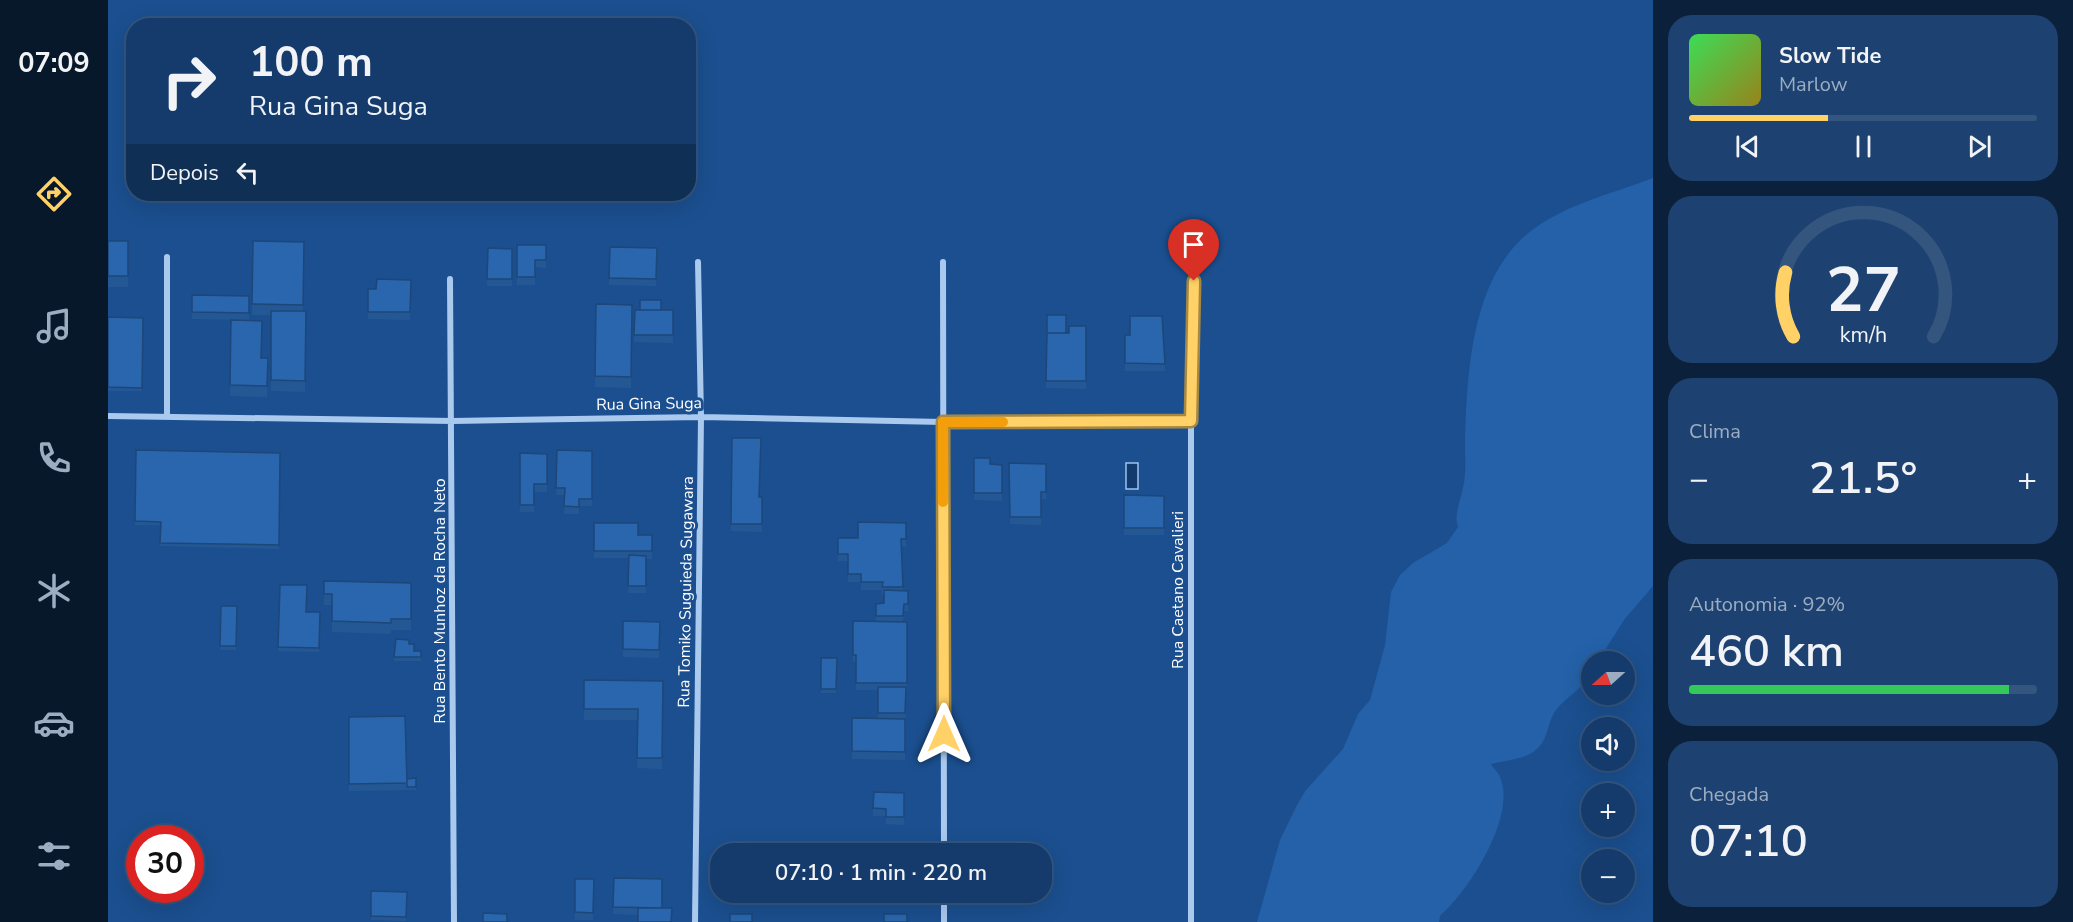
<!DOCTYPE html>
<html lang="pt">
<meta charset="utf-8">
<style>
:root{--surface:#143b6b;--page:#1d4271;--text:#f1f3f6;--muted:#9dadc1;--line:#33557e;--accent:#ffd166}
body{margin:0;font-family:"Nunito Sans",sans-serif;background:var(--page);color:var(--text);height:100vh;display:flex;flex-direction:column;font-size:22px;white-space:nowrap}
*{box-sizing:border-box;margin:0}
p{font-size:20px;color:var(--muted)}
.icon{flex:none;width:33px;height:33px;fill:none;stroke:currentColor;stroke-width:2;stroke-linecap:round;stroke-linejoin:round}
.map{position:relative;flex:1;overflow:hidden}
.drawer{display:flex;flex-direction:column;gap:15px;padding:15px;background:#0b203b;width:420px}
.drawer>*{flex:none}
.top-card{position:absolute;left:18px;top:18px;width:570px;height:183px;border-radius:24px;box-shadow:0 6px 24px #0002,0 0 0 2px var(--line);background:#143b6b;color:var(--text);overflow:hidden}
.needle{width:39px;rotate:249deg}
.buttons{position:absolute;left:1473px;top:651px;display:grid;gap:12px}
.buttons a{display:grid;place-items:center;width:54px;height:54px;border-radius:50%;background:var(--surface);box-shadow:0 6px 24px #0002,0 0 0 2px var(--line);font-size:30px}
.speed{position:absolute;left:18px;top:825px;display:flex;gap:12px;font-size:30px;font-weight:700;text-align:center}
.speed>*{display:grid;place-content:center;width:78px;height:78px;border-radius:50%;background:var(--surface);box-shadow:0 6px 24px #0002,0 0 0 2px var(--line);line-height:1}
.speed .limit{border:9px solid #d22;background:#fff;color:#111}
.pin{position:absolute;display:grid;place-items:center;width:51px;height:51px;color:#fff;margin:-62px -26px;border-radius:50% 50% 50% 0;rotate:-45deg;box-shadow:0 0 6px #0007}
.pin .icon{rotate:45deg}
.me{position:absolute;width:66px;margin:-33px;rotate:0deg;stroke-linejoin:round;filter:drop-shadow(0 0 4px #0008)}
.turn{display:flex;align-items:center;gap:21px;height:126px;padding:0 24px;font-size:27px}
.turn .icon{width:78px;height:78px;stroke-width:2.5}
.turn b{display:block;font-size:42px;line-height:51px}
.then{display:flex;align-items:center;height:57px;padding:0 24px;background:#0003;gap:12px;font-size:22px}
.big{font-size:45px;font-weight:600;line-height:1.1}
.drawer .tile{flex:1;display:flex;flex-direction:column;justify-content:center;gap:9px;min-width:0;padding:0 21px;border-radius:24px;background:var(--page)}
.drawer .dial{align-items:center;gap:0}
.dial svg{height:156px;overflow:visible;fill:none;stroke:var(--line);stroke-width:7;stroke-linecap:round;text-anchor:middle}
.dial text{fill:var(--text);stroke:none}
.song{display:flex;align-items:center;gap:18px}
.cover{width:72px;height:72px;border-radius:9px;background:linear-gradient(135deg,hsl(130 70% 55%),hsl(50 70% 35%))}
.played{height:6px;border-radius:3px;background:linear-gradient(90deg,var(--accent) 40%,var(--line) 40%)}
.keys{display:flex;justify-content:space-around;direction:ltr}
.heat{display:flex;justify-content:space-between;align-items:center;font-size:33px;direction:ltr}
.charge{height:9px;border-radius:4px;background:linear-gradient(90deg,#34c759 92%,var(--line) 0)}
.trip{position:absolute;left:602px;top:843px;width:342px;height:60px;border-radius:24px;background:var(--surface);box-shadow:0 6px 24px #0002,0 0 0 2px var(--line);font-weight:600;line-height:60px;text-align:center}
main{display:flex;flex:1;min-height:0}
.tabs{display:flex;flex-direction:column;width:108px;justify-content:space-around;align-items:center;background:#08182b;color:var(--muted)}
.tabs .icon{width:42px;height:42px}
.tabs .on{color:var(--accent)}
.tabs b{font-size:27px;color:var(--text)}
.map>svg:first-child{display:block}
.green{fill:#2461a8}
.water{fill:#123a6d;stroke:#9cc4f0;stroke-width:1.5}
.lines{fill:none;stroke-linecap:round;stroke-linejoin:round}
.minor{stroke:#a9c9ee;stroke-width:6}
.wall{fill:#245895}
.building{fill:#2a66ad;stroke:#1d4779;stroke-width:1.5}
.route-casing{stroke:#a68842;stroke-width:15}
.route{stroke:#ffd166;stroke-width:10}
.slow{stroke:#f59e0b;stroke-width:10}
.labels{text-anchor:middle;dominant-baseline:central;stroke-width:6;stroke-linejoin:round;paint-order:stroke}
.street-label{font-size:16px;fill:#fff;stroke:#1b4f8f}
</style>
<main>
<nav class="tabs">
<b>07:09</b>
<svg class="icon on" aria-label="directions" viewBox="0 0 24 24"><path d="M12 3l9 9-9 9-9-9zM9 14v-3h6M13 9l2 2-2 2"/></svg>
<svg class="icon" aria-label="music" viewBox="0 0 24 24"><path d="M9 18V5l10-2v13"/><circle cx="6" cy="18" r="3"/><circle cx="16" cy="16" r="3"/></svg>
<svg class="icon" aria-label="phone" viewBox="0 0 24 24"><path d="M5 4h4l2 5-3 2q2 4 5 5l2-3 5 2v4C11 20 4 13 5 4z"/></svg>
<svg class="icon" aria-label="climate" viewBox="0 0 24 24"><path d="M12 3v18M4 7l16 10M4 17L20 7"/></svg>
<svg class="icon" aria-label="car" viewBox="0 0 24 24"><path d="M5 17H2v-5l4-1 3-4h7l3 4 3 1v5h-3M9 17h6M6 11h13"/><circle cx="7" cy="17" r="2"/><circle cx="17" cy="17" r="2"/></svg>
<svg class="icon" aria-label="filters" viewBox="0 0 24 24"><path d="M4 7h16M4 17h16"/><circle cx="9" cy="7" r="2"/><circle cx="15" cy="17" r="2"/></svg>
</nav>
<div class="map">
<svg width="1545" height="922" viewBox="0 0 1545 922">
<rect width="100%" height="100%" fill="#1b4f8f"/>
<path class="green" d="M1545,178V586L1516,620L1490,661L1484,662C1484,687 1458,694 1446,713C1440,723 1440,737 1431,747C1419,760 1399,760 1383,764C1386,769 1392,774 1393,780C1407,819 1360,892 1332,916L1331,922H1149L1172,840L1189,805L1198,790L1235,749L1250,714L1262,700L1277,645L1283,592L1292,575L1305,563L1339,543L1350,527C1345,514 1354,497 1356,483C1358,469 1357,455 1357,442C1359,371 1363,273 1427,228C1462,203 1506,193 1545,178Z"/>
<path class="water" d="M1018,463H1030V489H1018Z"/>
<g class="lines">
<path class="minor" d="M835,262L836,854
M342,279L346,922
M0,416L345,421L593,417L835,422L1083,421
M59,416V257
M836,892V922
M587,922L593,417L590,262
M1083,922V421L1087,258"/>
</g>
<path class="wall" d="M0,241H20V287H0Z
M145,241L196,242L195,311H198L197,392L163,391V315H144Z
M409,245H438V268L427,267V285H409Z
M502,247L549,248L548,286L501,285Z
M380,248L404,249V286H379Z
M303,280L302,320L260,319V289H268Z
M141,296V320L84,319V312Z
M488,304L524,305L523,388L487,387Z
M527,310H565V343L526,342Z
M939,315L958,333H961L978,326V389L938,388Z
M0,317L35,318L34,391H0Z
M123,320L153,358H160L159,397L122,396Z
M1017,335L1057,364V371H1017Z
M28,450L172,453L171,549L52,546L53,525H27Z
M449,450L484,451V506H471V514H456L457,495H448Z
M412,453L439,454V492H426V512H412Z
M866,458L882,464L894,465V501L866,500Z
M901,463L938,464V499H933V525L902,524Z
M1016,495L1056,496V535H1016Z
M651,497H654V532L623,531V524Z
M486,523L530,535H544V559H538V593H520L521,558H486Z
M798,523V547L794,546L795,591H800V611H796L795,622H799V691H798L797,760L744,759V718H770V690H748V662H745V655L768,621V604L776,603V594H774V590H753V582H740V561H730V538H750Z
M216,581L303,583V630H283V634L224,632V605H216Z
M172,585L198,612H212L211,652L170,651Z
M113,606H129L128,650H112Z
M552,622L551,658L515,657V649Z
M301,644L306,651H313V661H286V657Z
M713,658H729L728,693H713Z
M476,680L555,681L554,769L529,768L530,720H476Z
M241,717L299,782L308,778V790L241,791Z
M766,792L796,793V825L778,824V816H765Z
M506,878L554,879L530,915L505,914Z
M467,879H486L485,920H467Z
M263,891L299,892L298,921L263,920Z"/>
<path class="building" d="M0,241H20V276H0Z
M145,241L196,242L195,305L144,304Z
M409,245H438V260H427V277H409Z
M502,247L549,248L548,279L501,278Z
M380,248L404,249V279H379Z
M269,279L303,280L302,312H260V289H268Z
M84,295L141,296V313L84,312Z
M532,300H553V310H532Z
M488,304L524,305L523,377L487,376Z
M527,310H565V335H526Z
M163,311H198L197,381L163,380Z
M939,315H958V333H939Z
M1022,316H1054L1057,364L1017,363V335H1022Z
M0,317L35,318L34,388L0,387Z
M123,320L154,321L153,358H160L159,386L122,385Z
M961,326H978V381H938L939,333H961Z
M624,438H653L651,497H654V524H623Z
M28,450L172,453L171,545L52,543L53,522L27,521Z
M449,450L484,451V499H471V507L456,506L457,488H448Z
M412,453L439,454V484H426V505H412Z
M866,458H882V464L894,465V493H866Z
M901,463L938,464V492H933V517H902Z
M1016,495L1056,496V528H1016Z
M750,522L798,523V539H793L795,587H774L775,582H753V574H740V554H730V538H750Z
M486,523H530V535H544V551H486Z
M521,555L538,556V586H520Z
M216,581L303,583V619H283V623L224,621V594H216Z
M172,585H199L198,612H212L211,648L170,647Z
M776,590L800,591V604H796L795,616H768V604L776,603Z
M113,606H129L128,646H112Z
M515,621L552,622L551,650L515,649Z
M745,621L799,622V683H748V655H745Z
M288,639L301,640V644H306V651H313V657H286Z
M713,658H729L728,689H713Z
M476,680L555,681L554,758H529L530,709H476Z
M770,687H798L797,713H770Z
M297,716L299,783L241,784V717Z
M744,718L797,719V752L744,751Z
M308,778V787H299V779Z
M766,792L796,793V817H778V809L765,808Z
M506,878L554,879V908L505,907Z
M467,879H486L485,913L467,912Z
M263,891L299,892L298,917L263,916Z
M530,908H564L563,922H530Z
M375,913L399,914V922H375Z
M622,914H644V922H622Z
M776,914H799V922H776Z"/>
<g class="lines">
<defs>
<path id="route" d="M836,734L835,422L1083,421L1086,281"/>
</defs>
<use href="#route" class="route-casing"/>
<use href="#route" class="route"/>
<path class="slow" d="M835,502V422H895"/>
</g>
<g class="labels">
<g class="street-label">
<text transform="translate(541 404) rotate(-1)">Rua Gina Suga</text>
<text transform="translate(1070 590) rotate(-90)">Rua Caetano Cavalieri</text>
<text transform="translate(578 592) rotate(-89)">Rua Tomiko Suguieda Sugawara</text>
<text transform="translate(332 601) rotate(-90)">Rua Bento Munhoz da Rocha Neto</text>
</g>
</g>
</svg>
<div class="buttons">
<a><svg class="needle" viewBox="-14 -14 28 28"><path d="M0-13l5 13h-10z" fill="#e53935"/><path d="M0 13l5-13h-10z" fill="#9dadc1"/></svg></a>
<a><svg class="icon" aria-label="sound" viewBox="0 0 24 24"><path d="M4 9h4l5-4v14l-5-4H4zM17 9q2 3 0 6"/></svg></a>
<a>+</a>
<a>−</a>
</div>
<div class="speed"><div class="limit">30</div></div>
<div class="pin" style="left:1086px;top:281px;background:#d93025"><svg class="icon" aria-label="arrive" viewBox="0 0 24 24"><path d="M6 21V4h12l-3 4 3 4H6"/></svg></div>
<svg class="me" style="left:836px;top:734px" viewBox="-20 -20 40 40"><path d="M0-17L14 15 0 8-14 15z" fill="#ffd166" stroke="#fff" stroke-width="4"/></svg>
<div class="trip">07:10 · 1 min · 220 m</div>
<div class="top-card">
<div class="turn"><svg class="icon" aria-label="right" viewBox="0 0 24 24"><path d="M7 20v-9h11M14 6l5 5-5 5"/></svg><div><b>100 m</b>Rua Gina Suga</div></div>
<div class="then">Depois<svg class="icon" aria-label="left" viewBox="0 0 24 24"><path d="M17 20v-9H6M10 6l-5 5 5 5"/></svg></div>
</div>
</div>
<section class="drawer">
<div class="tile">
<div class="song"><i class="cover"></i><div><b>Slow Tide</b><p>Marlow</p></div></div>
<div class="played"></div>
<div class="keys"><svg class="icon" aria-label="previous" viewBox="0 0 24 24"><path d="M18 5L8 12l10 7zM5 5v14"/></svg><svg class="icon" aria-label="pause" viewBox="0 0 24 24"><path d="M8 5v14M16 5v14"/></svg><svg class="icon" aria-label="next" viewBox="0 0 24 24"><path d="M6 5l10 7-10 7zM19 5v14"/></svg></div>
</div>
<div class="tile dial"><svg viewBox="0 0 100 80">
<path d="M14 69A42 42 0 1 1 86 69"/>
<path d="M14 69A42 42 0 0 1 10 36" stroke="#ffd166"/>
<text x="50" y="56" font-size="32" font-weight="700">27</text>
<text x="50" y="72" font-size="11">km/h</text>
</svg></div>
<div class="tile"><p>Clima</p>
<div class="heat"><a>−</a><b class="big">21.5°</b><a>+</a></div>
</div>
<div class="tile"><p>Autonomia · 92%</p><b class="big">460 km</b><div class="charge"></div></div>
<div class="tile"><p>Chegada</p><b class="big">07:10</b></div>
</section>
</main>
